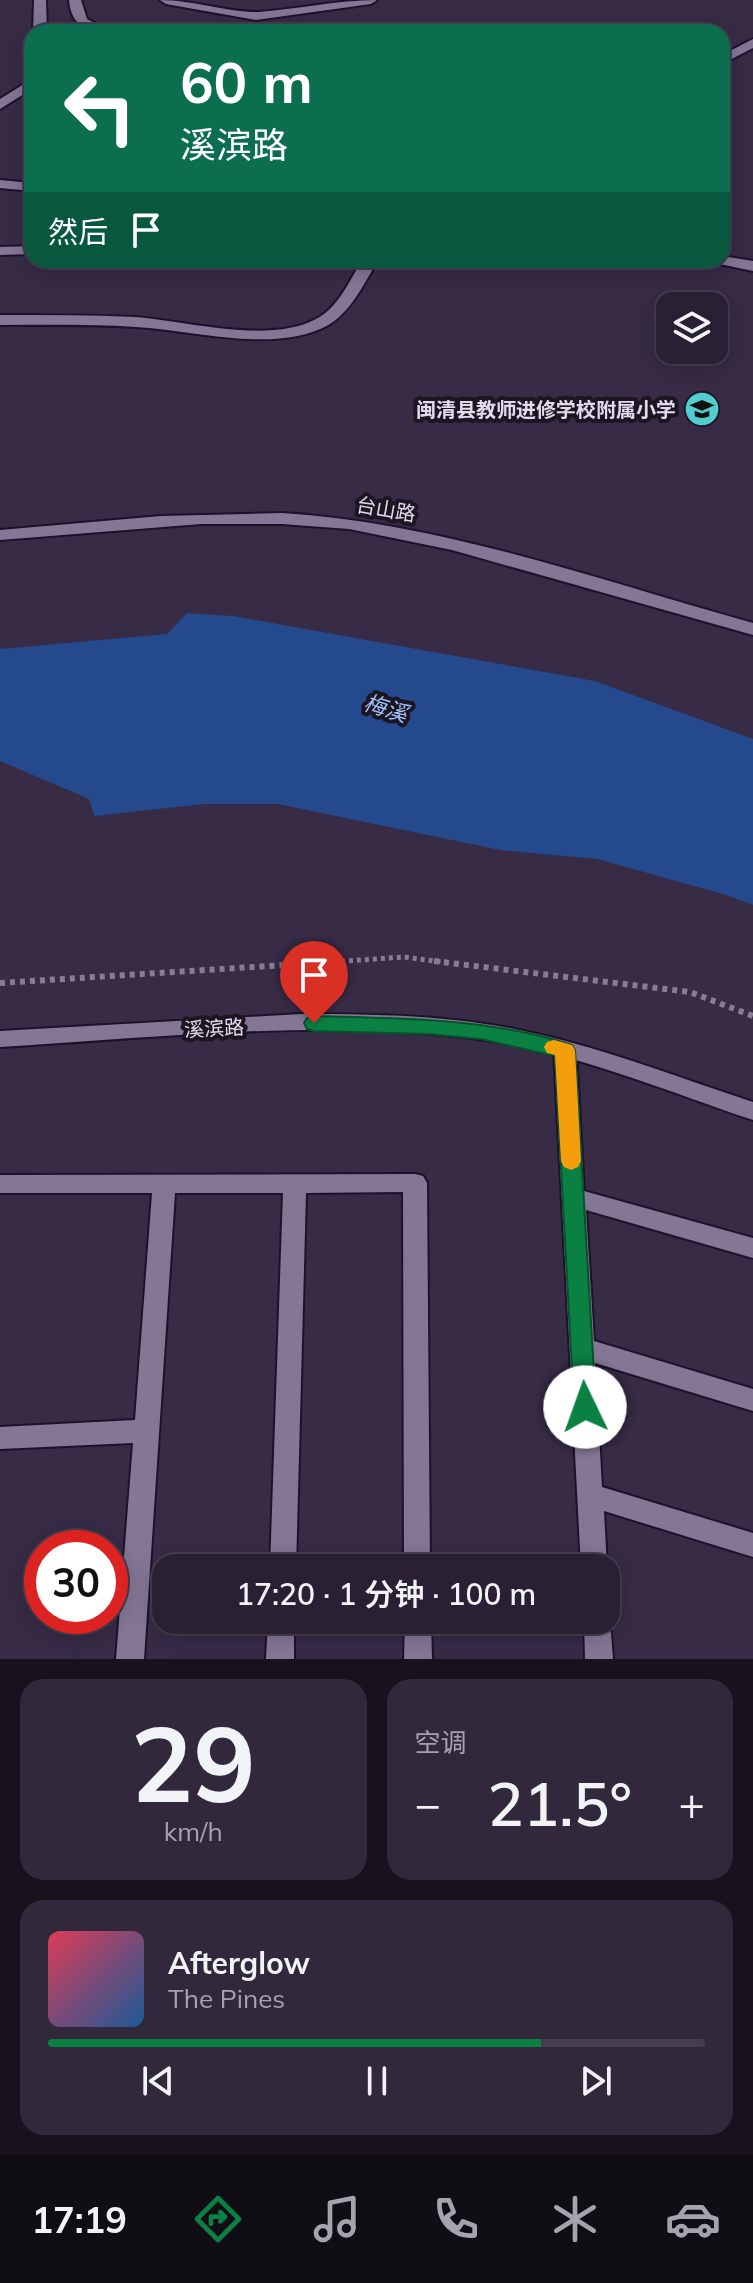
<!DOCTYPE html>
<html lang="zh">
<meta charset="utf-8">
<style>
:root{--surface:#292034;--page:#31283c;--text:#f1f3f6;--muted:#a5a3ac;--line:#453e4f;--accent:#0b8043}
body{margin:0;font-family:Mulish,"Noto Sans SC",sans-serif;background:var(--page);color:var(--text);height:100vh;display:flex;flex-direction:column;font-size:30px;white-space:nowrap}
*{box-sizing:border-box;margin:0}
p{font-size:26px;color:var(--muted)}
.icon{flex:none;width:44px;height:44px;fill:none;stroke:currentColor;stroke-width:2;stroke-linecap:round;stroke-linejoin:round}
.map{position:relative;height:1659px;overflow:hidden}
.side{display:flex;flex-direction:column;gap:20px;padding:20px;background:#17121d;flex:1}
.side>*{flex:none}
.top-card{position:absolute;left:24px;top:24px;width:706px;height:244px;border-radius:24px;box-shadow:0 4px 20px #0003,0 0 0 2px var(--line);background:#0b6e4f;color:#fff;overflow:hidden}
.controls{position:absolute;left:656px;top:292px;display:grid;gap:16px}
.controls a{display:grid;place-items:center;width:72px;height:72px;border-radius:16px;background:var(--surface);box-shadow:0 4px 20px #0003,0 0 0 2px var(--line);font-size:40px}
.speed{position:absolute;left:24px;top:1530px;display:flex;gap:16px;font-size:40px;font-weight:700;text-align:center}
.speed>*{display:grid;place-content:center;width:104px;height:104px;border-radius:50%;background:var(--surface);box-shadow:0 4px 20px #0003,0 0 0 2px var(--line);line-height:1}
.speed .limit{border:12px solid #d22;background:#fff;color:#111}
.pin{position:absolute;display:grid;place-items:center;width:68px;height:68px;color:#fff;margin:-82px -34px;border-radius:50% 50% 50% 0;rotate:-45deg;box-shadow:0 0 8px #0007}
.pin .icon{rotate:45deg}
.me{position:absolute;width:88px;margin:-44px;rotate:357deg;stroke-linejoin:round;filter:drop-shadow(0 0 6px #0008)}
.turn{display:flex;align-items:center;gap:28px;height:168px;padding:0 24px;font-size:36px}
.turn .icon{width:104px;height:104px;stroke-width:2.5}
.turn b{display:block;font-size:56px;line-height:68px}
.then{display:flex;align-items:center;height:76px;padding:0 24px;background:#0003;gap:16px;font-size:30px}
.big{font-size:60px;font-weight:600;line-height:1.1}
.side .tile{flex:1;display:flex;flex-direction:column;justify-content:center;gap:12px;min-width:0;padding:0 28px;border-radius:24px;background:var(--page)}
.side .dial{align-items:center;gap:0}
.dial b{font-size:104px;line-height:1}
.song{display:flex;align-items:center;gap:24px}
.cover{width:96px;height:96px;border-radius:12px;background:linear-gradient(135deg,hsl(350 70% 55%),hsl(210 70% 35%))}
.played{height:8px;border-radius:4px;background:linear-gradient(90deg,var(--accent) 75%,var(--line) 75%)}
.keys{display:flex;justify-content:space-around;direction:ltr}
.heat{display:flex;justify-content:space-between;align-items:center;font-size:44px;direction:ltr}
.side .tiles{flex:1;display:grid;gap:20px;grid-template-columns:1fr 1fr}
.tile:last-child{grid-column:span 2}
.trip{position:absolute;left:152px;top:1554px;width:468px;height:80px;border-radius:24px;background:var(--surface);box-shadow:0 4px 20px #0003,0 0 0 2px var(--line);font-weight:600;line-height:80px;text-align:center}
.tab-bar{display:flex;height:128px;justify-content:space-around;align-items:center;background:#100d15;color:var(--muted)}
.tab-bar .icon{width:56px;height:56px}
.tab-bar .on{color:var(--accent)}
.tab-bar b{font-size:36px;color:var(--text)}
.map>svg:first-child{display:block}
.water{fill:#24498c}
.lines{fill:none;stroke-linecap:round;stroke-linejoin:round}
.minor-casing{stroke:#1e122b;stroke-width:4}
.tertiary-casing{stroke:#1e122b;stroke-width:4}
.path-far1{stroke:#867c93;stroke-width:5;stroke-dasharray:4 4;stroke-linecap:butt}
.path{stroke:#867c93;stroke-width:6;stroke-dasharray:5 5;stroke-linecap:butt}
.minor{fill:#847796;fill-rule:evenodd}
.tertiary{fill:#847796;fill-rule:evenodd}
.route{fill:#0b8043;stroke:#07532c;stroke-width:2}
.slow{fill:#f59e0b}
.labels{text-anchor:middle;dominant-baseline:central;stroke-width:8;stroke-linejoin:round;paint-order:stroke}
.poi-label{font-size:20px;font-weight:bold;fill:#e3dbed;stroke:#1c1622;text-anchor:end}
.street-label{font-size:20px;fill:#e3dbed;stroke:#1c1622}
.water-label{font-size:22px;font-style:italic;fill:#a2c3fd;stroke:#1c1622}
</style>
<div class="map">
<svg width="753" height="1659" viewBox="0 0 753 1659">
<rect width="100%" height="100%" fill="#372b46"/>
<path class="water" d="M187,613L233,616L595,681L753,739V905L723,894L597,859L500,850L278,804H204L94,816L89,799L0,761V649L167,634Z"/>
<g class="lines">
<defs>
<path id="minor" d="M34,0H46L47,32H33Z
M160,0C193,0 231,13 259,12C299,9 337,0 377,0L371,4L256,20L166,4Z
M32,79V89L0,109V99Z
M0,180L32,183V191L0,188Z
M32,246V254L0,255V247Z
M722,256L753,261V271L715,263L712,260H722Z
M362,260H378C365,282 352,310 330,324C278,355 193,330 136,327C91,324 45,325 0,325V315C45,315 90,315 135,317C188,321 270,345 318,318C339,306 350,280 362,260Z
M565,1042L573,1044L576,1050L584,1191L753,1238V1258L586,1210L594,1341L753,1389V1411L595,1363L602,1487L753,1533V1557L604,1511L607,1568L606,1571V1568H581L554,1050L557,1044Z
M415,1174L423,1176L427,1183L430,1568H404L403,1192L306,1193L296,1568H270L283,1193H175L144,1659H116L133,1443L0,1449V1427L135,1420L152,1193H0V1175Z
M606,1611L610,1620L613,1659H585L584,1620H606Z
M268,1620H294V1659H266Z
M405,1620H431L432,1659H404Z"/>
<path id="tertiary" d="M69,0H81L87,19L111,32C87,32 71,26 69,0Z
M461,24L516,28L523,32H413L420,28Z
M753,39V48L722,64V55Z
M282,513C443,523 598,580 753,623V635L452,550L349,529L282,524H201L0,540V530L161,516Z
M301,1014C372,1014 444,1015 514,1029C596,1045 674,1076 753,1102V1120C663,1090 574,1052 479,1039C321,1018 158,1038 0,1047V1031Z"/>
</defs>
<use href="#minor" class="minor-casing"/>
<use href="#tertiary" class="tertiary-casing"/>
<path class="path-far1" d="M317,963L404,957L450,963"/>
<path class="path" d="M434,961L690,992L753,1016
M0,983L348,961"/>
<use href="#minor" class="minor"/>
<use href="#tertiary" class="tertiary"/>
</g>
<path class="route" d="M314,1016C400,1018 488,1018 572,1045L575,1050L596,1407L593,1414L585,1417L577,1414L574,1407L555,1056L481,1039L428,1034L314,1031L307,1029L304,1023L307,1018Z"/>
<path class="slow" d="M554,1040L572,1045L575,1050L581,1161L578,1167L571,1170L564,1167L561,1161L555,1055L547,1053L544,1047L547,1042Z"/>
<defs>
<symbol id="school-disc" viewBox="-11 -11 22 22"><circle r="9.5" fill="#52cdcf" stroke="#1c1622"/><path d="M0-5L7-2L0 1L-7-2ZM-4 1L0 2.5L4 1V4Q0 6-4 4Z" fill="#111"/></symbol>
</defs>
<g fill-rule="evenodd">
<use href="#school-disc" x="682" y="389" width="40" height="40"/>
</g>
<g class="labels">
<g class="poi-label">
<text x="676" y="409">闽清县教师进修学校附属小学</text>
</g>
<g class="street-label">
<text transform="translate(386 509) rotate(10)">台山路</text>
<text transform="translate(214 1028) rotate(-3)">溪滨路</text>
</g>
<g class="water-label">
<text transform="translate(386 708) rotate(17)">梅溪</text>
</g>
</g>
</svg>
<div class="controls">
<a><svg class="icon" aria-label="layers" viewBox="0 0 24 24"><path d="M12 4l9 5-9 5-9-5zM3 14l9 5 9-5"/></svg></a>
</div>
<div class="speed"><div class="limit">30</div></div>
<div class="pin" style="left:314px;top:1023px;background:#d93025"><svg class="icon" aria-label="arrive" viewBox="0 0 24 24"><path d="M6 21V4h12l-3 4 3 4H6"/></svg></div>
<svg class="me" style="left:585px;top:1407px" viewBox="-20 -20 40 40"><circle r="19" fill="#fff"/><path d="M0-13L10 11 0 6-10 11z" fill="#0b8043"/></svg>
<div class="trip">17:20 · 1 分钟 · 100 m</div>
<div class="top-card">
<div class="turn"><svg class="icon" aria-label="left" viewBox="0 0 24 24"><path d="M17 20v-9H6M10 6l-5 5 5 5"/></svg><div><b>60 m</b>溪滨路</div></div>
<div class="then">然后<svg class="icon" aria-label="arrive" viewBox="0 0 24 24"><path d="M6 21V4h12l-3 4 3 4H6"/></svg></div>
</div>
</div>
<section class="side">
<div class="tiles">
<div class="tile dial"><b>29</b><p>km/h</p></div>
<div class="tile"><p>空调</p>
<div class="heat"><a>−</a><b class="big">21.5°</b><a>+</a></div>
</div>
<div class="tile">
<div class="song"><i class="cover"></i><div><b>Afterglow</b><p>The Pines</p></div></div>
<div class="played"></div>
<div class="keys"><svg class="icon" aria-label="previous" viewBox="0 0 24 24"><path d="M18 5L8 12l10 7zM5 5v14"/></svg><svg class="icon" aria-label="pause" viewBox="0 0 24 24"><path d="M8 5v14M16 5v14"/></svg><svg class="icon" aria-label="next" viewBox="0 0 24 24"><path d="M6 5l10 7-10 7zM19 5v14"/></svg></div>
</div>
</div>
</section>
<nav class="tab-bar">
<b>17:19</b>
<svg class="icon on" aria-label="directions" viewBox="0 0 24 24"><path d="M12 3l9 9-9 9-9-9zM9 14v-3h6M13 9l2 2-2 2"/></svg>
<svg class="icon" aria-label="music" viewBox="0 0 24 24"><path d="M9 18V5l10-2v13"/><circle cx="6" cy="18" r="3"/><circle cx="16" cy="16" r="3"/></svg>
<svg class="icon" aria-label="phone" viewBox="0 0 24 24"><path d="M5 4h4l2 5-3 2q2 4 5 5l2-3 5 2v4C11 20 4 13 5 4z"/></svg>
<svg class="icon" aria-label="climate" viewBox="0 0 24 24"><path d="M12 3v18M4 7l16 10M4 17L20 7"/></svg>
<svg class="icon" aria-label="car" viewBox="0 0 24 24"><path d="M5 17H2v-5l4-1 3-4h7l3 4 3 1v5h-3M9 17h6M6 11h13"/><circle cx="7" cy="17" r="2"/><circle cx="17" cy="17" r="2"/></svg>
</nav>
